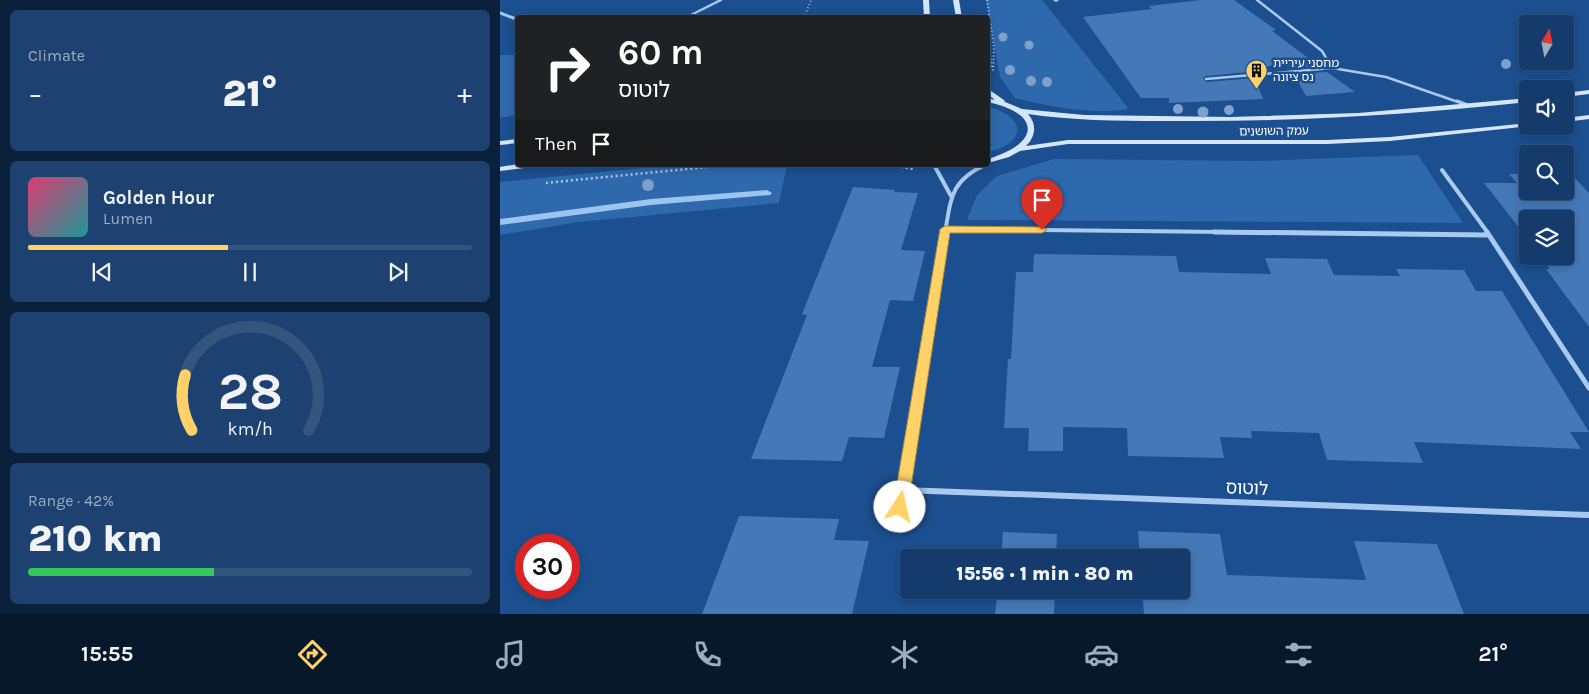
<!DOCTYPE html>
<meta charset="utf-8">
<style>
:root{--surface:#143b6b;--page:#1d4271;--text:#f1f3f6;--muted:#9dadc1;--line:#33557e;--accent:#ffd166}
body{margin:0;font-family:Karla,"Noto Sans Hebrew",sans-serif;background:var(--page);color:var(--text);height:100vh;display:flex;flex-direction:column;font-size:19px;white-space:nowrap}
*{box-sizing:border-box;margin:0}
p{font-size:16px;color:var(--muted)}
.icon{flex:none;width:28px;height:28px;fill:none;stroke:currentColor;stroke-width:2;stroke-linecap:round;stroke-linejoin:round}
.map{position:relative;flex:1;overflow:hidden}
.panel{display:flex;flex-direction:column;gap:10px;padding:10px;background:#0b203b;width:500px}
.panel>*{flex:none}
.banner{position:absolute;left:15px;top:15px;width:475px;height:152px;border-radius:5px;box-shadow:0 2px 8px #0003,0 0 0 1px var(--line);background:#202124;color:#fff;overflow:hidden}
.needle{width:32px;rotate:10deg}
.fabs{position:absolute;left:1019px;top:15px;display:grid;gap:10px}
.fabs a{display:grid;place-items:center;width:55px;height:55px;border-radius:5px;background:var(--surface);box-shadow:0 2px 8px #0003,0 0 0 1px var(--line);font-size:25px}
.speed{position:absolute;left:15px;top:534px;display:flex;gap:10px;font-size:25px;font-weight:700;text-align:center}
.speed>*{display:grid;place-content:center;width:65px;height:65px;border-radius:50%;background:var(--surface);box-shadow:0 2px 8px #0003,0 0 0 1px var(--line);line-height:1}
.speed .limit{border:8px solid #d22;background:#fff;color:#111}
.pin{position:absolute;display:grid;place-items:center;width:42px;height:42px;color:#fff;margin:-51px -21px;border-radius:50% 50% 50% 0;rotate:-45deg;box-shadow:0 0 5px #0007}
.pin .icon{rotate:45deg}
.me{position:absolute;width:55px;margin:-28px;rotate:10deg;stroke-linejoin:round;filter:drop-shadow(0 0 4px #0008)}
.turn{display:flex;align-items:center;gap:18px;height:105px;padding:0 20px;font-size:22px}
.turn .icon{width:65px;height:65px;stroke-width:2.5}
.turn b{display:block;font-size:35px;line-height:42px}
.then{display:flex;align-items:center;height:48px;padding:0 20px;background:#0003;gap:10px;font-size:19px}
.big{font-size:38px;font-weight:800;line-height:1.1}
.panel .card{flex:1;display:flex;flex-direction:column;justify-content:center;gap:8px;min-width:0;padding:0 18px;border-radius:8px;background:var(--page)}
.panel .dial{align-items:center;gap:0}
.dial svg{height:130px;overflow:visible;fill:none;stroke:var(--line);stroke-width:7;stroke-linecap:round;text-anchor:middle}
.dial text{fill:var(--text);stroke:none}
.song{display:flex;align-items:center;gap:15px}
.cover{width:60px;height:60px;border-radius:8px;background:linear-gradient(135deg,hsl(340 70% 55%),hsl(180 70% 35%))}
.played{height:5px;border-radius:2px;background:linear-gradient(90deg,var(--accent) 45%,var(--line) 45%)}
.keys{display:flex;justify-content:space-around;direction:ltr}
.heat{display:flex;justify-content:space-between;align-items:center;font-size:28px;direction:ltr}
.charge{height:8px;border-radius:4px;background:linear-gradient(90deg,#34c759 42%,var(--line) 0)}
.trip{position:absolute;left:400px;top:549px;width:290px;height:50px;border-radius:5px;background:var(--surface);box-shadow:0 2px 8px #0003,0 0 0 1px var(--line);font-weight:800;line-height:50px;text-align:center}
.tabs{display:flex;height:80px;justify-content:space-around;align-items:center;background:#08182b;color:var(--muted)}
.tabs .icon{width:35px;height:35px}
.tabs .current{color:var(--accent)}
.tabs b{font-size:22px;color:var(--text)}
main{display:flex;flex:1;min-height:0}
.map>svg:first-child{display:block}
.green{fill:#2e69ad}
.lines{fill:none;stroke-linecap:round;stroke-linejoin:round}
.stream{fill:#9cc4f0;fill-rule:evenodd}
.building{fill:#4478b7}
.path-far1{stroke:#a9c9ee;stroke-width:2;stroke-dasharray:1 2.5;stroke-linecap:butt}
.path{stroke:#a9c9ee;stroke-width:2.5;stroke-dasharray:2 3;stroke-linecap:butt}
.lane-far1{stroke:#a9c9ee;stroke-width:2.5}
.lane{stroke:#a9c9ee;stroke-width:3}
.street-far3{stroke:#a9c9ee;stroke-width:3}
.street-far2{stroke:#a9c9ee;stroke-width:4}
.street-far1{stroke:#a9c9ee;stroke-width:5}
.street{stroke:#a9c9ee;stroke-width:6}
.secondary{fill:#d6e6fa;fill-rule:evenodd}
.tree{fill:#7ea0ca}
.route{fill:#ffd166;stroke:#a68842}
.labels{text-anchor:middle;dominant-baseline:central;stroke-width:5;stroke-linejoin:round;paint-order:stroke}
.far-poi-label{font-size:12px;fill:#fff;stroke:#1b4f8f;text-anchor:start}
.far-street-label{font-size:12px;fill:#fff;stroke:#1b4f8f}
.near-street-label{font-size:18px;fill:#fff;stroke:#1b4f8f}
</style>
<main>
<section class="panel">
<div class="card"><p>Climate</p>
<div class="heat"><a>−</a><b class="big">21°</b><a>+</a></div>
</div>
<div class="card">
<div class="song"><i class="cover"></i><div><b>Golden Hour</b><p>Lumen</p></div></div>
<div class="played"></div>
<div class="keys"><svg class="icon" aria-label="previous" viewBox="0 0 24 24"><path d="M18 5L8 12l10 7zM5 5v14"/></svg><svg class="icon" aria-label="pause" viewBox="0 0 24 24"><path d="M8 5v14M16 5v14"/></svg><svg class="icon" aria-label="next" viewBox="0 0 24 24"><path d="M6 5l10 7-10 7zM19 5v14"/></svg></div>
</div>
<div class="card dial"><svg viewBox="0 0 100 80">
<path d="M14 69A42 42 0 1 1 86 69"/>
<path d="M14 69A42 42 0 0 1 10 35" stroke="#ffd166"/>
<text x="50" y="56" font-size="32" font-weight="700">28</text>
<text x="50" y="72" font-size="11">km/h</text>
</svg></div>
<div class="card"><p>Range · 42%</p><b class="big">210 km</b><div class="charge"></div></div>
</section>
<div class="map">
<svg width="1089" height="614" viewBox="0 0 1089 614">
<rect width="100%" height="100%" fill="#1b4f8f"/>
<path class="green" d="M486,0H542L629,109C591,115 552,107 515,98L500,77Z
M0,55H17V115L0,118Z
M488,107C528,116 526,144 488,152Z
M918,155L963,223L467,220L477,195L497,176L554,159L759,161Z
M172,165H287L279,203L79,222L0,235V182Z"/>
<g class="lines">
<path class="stream" d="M267,190L272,193L270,195L151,205L0,225V219L151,199Z"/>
</g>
<path class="building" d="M700,0H734L776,30L772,31L819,66L791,68L786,59L758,71L706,76L703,78L706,82L755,78L763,99L669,103V98H641L583,17L652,9L649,6Z
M827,72L855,92L806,96L794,74Z
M1009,174H1028V191H1065V174H1071L1089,193V327L1046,269H1050L1040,256H1065V219H1028V239L984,183H1017Z
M353,187L395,190L394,192L418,193L401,250L425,251L413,301L390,300L372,367H400L384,438L349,437L342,461L251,459L307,315L302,314Z
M534,254L676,256L679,272L771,274L765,258L827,259L834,275L900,276L896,269L964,270L976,291H1002L1089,432H1070L1081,449L914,442L923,463L827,460L819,433L751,431L752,438L720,437L724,458L628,456L627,428L563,427V451H528L529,428H504L508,359H511L516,272H533Z
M239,516L339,519L334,540L369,541L352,614H202Z
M638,531L720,534L727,575L866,580L854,541L937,544L964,614H644L642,590H681V558H640Z
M503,532L557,534L556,558H501Z
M498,590H555L554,614H495Z"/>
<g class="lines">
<path class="path-far1" d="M487,0L494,47L493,72
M304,18L311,0
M488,45L492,67"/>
<path class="path" d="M391,165L413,169
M46,183L227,165"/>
<path class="lane-far1" d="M757,0L822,51L832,68
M185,18L221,0
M706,79L832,68L886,77L961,103"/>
<path class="lane" d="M957,101L968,105"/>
<path class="street-far3" d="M555,0H557
M0,13L16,19"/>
<path class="street-far2" d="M434,165L451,196
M942,170L988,233
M445,229L827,233
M445,233C451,199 450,181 485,165"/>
<path class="street-far1" d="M714,232L989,235
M987,232L1089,388
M417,400L445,232"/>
<path class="street" d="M403,490L1089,515
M397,524L418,399"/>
<path class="secondary" d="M423,0H429L430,18H424Z
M453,0H459L462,18H456Z
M488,89L504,100L505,102L522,109L584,115L731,117L858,113L1028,98V102C917,114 806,121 694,121C639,121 583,122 528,114C537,124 536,136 526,146L568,140H827L890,137L1028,123V126H1031L890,141L827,144H568L520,151L509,157L488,163V159C539,144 543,114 488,102V98L495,100L488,94Z
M1089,90V94L1065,97V93Z
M1089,115V119L1065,122V118Z
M18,139V143L0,145V141Z
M18,164L36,165L32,167L0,171V167Z"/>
</g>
<g class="tree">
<circle cx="503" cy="37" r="4.5"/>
<circle cx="529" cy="45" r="4.5"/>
<circle cx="1006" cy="64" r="5"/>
<circle cx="510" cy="70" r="5"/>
<circle cx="531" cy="81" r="5"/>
<circle cx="547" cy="82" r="5"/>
<circle cx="678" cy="109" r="5"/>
<circle cx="729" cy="110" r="5"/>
<circle cx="703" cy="112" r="5.5"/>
<circle cx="148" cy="185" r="6"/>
</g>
<path class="route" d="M445,226L542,227L547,230L542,233H450L408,507L405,512L400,514L395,512L393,507L440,229Z"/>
<defs>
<symbol id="building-pin" viewBox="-11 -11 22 30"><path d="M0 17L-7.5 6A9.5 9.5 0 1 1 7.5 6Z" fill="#ffd166" stroke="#1b4f8f"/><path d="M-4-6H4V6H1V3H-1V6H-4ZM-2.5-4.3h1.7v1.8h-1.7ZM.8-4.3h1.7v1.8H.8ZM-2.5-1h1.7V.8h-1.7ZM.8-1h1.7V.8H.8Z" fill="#111"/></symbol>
</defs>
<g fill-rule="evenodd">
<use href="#building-pin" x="744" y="58" width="25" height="34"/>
</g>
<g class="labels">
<g class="far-poi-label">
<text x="773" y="63">מחסני עיריית<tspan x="773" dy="14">נס ציונה</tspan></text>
</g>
<g class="far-street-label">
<text transform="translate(774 131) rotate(-1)">עמק השושנים</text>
</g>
<g class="near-street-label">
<text transform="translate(747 488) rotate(2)">לוטוס</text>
</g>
</g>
</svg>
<div class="fabs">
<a><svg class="needle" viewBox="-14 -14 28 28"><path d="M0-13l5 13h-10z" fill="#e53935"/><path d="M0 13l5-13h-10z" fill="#9dadc1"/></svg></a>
<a><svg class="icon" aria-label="sound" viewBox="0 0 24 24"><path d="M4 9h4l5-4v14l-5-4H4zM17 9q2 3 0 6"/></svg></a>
<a><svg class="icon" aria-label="search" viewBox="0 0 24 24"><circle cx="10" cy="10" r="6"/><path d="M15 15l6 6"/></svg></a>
<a><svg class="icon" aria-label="layers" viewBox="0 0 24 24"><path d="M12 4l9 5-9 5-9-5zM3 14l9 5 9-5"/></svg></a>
</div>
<div class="speed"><div class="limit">30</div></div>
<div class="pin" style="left:542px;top:230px;background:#d93025"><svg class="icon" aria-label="arrive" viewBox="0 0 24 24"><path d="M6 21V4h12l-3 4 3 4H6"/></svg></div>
<svg class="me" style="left:400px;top:507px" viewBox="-20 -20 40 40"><circle r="19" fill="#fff"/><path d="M0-13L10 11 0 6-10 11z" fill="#ffd166"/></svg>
<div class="trip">15:56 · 1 min · 80 m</div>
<div class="banner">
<div class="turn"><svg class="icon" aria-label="right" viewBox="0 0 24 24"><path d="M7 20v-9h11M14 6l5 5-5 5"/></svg><div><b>60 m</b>לוטוס</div></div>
<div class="then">Then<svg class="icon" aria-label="arrive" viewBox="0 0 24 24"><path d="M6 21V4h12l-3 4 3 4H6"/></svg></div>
</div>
</div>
</main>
<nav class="tabs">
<b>15:55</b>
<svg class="icon current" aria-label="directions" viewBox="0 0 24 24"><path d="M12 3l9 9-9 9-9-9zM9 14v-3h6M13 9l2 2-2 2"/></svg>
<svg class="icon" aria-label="music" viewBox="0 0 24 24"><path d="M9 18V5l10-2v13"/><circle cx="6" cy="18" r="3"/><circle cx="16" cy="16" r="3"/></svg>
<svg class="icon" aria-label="phone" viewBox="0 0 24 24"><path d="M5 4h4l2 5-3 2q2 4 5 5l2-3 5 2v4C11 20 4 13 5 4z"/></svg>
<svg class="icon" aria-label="climate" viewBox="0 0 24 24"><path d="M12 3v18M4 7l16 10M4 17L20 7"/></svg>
<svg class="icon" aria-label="car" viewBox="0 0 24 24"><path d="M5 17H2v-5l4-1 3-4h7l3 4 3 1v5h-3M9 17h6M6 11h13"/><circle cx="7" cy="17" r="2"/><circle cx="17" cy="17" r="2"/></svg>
<svg class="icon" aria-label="filters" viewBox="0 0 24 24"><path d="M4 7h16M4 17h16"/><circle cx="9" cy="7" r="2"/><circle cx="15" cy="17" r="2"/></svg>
<b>21°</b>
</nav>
